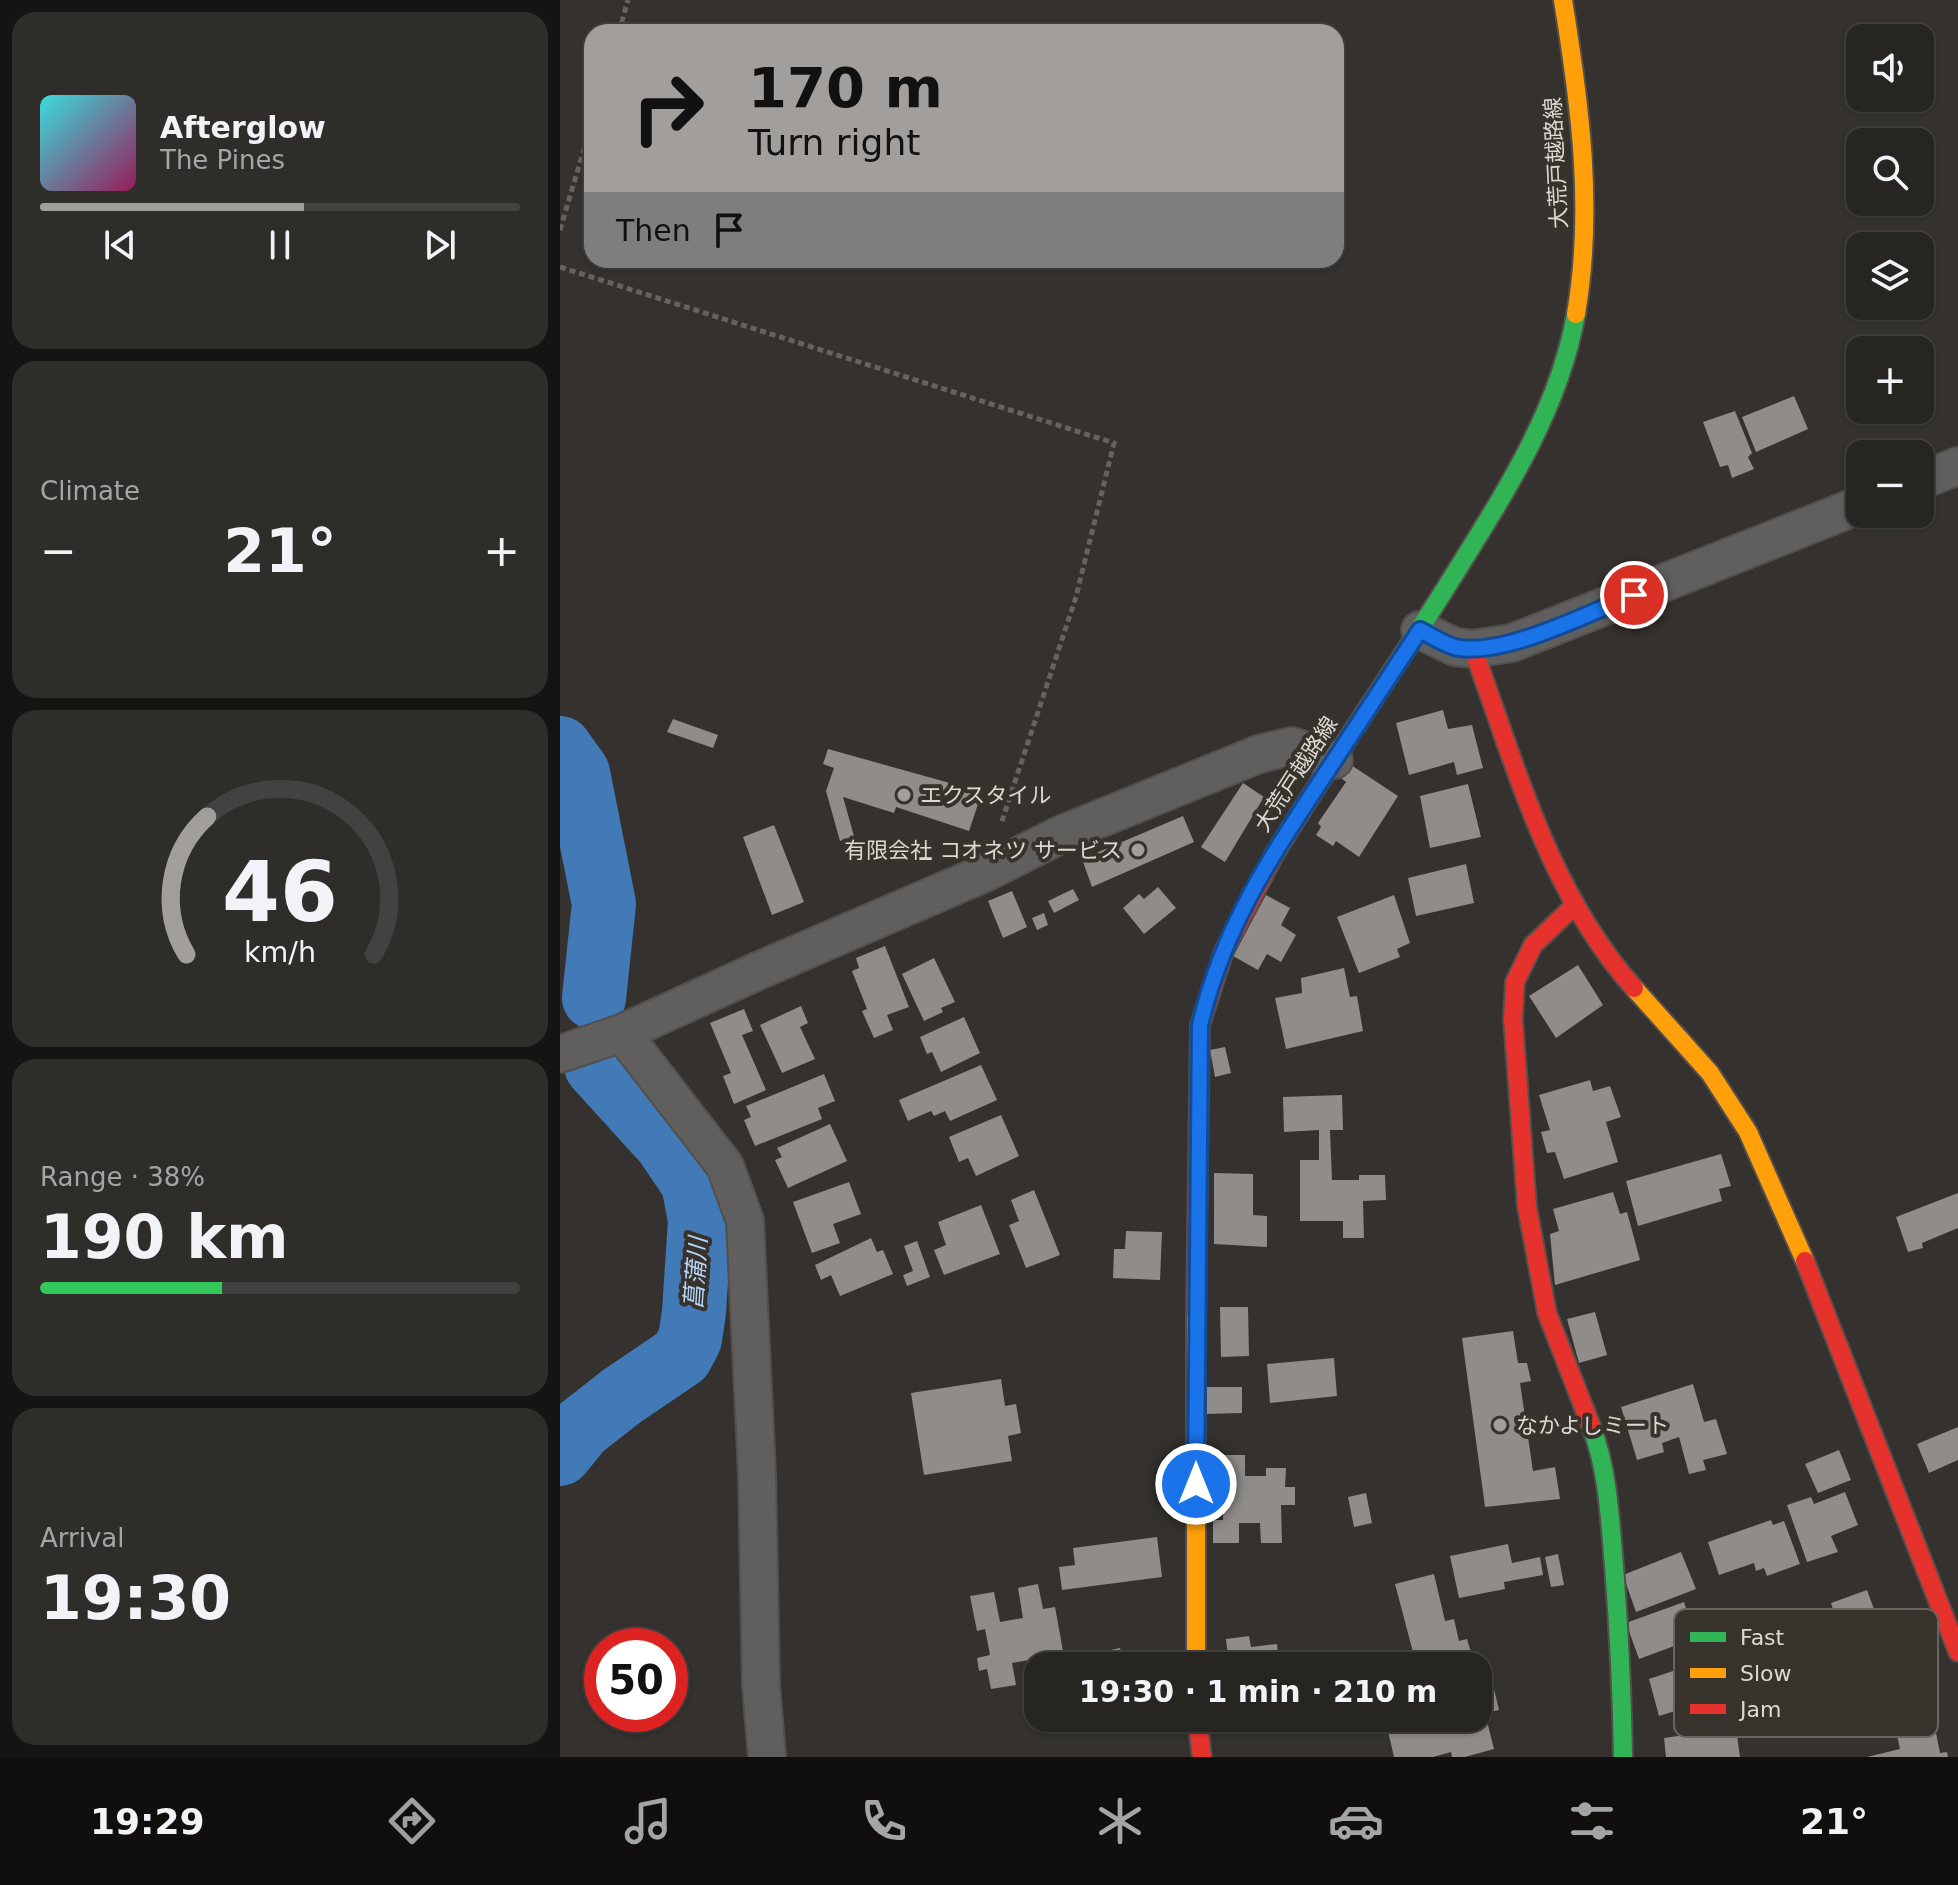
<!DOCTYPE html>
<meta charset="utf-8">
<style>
:root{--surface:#272522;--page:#2f2d2a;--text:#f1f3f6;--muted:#a4a5a5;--line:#434240;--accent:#a19e9b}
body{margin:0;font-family:"DejaVu Sans","Noto Sans JP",sans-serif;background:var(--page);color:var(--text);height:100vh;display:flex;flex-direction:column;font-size:30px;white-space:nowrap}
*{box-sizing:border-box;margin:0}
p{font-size:26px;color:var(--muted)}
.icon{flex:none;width:44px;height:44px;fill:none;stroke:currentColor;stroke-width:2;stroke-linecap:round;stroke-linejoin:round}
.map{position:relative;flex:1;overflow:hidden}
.details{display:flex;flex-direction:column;gap:12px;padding:12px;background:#151413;width:560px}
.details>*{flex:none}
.hud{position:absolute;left:24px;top:24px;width:760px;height:244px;border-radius:24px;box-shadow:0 2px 6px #0004,0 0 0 2px var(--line);background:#a19e9b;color:#111;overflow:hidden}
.tools{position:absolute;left:1286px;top:24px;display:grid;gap:16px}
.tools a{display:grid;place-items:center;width:88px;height:88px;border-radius:16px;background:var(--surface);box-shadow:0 2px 6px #0004,0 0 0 2px var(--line);font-size:40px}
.speed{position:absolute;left:24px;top:1628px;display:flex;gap:16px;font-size:40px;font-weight:700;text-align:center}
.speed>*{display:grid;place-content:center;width:104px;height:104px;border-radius:50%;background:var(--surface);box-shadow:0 2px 6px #0004,0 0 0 2px var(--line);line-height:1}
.speed .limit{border:12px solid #d22;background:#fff;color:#111}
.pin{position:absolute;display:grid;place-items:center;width:68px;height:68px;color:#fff;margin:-34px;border:4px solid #fff;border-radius:50%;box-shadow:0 2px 8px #0007}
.me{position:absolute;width:88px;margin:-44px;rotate:0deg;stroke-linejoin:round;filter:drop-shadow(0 0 6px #0008)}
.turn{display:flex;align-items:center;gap:28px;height:168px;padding:0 32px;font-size:36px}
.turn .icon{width:104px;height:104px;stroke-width:2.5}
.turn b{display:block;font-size:56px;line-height:68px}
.then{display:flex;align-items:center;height:76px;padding:0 32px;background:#0003;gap:16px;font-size:30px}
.big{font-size:60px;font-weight:600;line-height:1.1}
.details .widget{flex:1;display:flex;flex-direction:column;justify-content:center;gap:12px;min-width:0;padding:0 28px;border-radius:24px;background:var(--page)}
.details .dial{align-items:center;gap:0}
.dial svg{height:208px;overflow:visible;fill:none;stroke:var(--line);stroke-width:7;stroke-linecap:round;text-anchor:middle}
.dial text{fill:var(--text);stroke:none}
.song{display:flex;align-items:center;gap:24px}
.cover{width:96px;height:96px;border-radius:12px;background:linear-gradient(135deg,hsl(180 70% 55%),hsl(330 70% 35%))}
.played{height:8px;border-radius:4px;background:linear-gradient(90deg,var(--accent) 55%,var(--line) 55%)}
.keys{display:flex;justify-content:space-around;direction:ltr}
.heat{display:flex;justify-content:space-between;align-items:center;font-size:44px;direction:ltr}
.charge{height:12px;border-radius:6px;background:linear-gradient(90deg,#34c759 38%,var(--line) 0)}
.trip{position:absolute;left:464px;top:1652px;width:468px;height:80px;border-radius:24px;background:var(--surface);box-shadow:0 2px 6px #0004,0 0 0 2px var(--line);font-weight:600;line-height:80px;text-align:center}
.tabs{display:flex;height:128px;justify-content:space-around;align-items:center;background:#100f0e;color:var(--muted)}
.tabs .icon{width:56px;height:56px}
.tabs .selected{color:var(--accent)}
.tabs b{font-size:36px;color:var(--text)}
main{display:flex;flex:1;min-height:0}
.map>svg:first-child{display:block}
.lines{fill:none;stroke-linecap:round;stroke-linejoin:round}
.river{stroke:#417ab6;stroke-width:64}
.building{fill:#8f8c89}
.street-casing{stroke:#524f4c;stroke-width:40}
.fast-casing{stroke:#524f4c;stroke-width:22}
.slow-casing{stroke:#524f4c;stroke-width:22}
.jam-casing{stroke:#524f4c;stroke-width:22}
.path{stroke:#656361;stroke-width:5;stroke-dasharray:6 4;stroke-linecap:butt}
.street{stroke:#615f5d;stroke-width:36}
.fast{stroke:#30b455;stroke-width:18}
.slow{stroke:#ff9f0a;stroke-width:18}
.jam{stroke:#e5322d;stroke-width:18}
.route-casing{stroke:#114b97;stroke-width:20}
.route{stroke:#1a73e8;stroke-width:14}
.poi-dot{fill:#a19e9b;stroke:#37322b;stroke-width:3}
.labels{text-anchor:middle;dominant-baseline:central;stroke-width:8;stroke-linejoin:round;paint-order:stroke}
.street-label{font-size:22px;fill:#dcd9d5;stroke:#37322b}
.poi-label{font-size:22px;fill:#dcd9d5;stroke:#37322b;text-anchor:start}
.water-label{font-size:24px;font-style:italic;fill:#b5d5f9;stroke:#37322b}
.key{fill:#37322b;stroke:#69645e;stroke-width:2}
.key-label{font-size:22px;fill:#dcd9d5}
</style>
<main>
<section class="details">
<div class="widget">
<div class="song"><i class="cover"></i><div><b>Afterglow</b><p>The Pines</p></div></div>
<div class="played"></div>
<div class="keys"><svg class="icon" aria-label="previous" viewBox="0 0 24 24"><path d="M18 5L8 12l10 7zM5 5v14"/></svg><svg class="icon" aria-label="pause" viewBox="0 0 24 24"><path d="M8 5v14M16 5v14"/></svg><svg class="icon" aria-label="next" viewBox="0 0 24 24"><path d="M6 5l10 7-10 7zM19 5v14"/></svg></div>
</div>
<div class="widget"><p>Climate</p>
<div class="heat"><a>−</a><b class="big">21°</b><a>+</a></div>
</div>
<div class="widget dial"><svg viewBox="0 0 100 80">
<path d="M14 69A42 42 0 1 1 86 69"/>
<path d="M14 69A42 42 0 0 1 22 16" stroke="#a19e9b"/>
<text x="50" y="56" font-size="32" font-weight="700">46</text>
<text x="50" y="72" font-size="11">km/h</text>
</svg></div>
<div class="widget"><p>Range · 38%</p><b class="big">190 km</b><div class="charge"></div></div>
<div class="widget"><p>Arrival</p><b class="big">19:30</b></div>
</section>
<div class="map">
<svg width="1398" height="1757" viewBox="0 0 1398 1757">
<rect width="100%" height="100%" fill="#34312e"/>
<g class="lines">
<path class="river" d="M0,748L18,773L44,904L34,998
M0,1454L21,1428L62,1396L121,1356L130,1339L134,1312L140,1220L133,1183L106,1143L36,1066"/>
</g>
<path class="building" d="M1234,396L1248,429L1196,452L1182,417Z
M1175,411L1192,453L1188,457L1194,469L1172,478L1168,465L1160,467L1143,422Z
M883,710L888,729L912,725L923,768L897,775L894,762L849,775L836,723Z
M113,719L158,735L153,748L107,732Z
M268,749L422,792L409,831L336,807L334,813L283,797L294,836L280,841L266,791L274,768L263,764Z
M791,765L838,796L799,857L776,841L773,846L756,835L761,827L758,823L786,782L781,778Z
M683,783L704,797L665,862L641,847Z
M908,784L921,837L870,848L860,796Z
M623,816L634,842L532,887L522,859Z
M214,825L244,902L212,915L183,837Z
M906,864L914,903L856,916L848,878Z
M598,887L616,908L584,934L563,908L579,894L584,899Z
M513,889L519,900L494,913L488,901Z
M452,891L467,927L443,938L428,901Z
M706,895L730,908L721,925L736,935L721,962L707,954L698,970L673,956Z
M834,895L850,943L837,949L840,957L799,973L777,917Z
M484,913L488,925L477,930L472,918Z
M325,946L349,1007L327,1015L333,1030L314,1038L302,1011L307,1009L292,971L299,968L296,958Z
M374,958L395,1002L381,1008L383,1012L364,1021L342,974Z
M1018,965L1043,1005L996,1038L969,996Z
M784,968L790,997L797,996L803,1031L726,1049L715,998L742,993L741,978Z
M241,1006L248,1023L240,1027L255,1059L222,1073L200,1025Z
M184,1009L193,1031L182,1035L206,1090L174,1104L163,1076L171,1073L150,1023Z
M404,1017L420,1053L381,1072L372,1052L367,1054L360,1037Z
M665,1047L671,1073L655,1077L650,1050Z
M421,1065L437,1100L390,1121L385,1111L374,1116L371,1111L348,1121L339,1100Z
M264,1074L275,1101L258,1108L262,1119L195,1146L184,1120L191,1117L186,1106Z
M1030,1080L1033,1091L1050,1086L1061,1117L1046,1122L1058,1162L1004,1179L995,1152L987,1153L981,1132L990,1130L979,1095Z
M782,1095L783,1130H770L772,1180H799V1175H825L826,1200L803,1201L804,1238H783V1221H740V1160H759V1130L724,1132L723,1097Z
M441,1115L459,1156L416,1176L408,1158L399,1162L389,1137Z
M270,1124L287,1161L228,1188L215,1160L222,1157L217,1148Z
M1161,1154L1171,1186L1159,1189L1162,1201L1078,1226L1066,1181Z
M654,1173L693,1174V1215L707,1216V1247L654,1244Z
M289,1182L301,1214L273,1224L280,1243L252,1253L233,1202Z
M474,1190L500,1255L466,1268L449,1225L459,1221L451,1200Z
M1053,1192L1060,1214L1067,1212L1080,1260L995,1285L990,1234L999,1231L993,1209Z
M1398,1193V1228L1362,1243L1363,1248L1348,1252L1336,1217Z
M421,1205L440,1254L384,1275L374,1250L386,1245L378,1222Z
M566,1231L602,1232L600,1280L553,1278L554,1249H565Z
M311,1238L317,1252L323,1250L333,1274L280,1296L271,1275L261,1280L255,1265Z
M357,1241L370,1277L347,1286L343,1275L353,1271L344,1246Z
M660,1307H688L689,1356L661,1357Z
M1035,1312L1047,1355L1019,1363L1007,1319Z
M953,1331L958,1363H967L971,1381L960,1383L973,1471L995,1467L1000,1499L925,1507L902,1338Z
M774,1358L777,1396L710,1403L707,1364Z
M441,1379L445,1406L456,1404L461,1433L448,1436L452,1461L364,1475L351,1393Z
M1133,1384L1144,1422L1156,1419L1167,1454L1143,1460L1146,1470L1129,1474L1119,1437L1102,1443L1104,1452L1077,1460L1061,1407Z
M646,1387H682V1413L645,1414Z
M1398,1427V1460L1369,1473L1357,1444Z
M1279,1450L1291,1480L1258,1493L1245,1464Z
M652,1455H685V1476H706V1468H726L725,1487H735V1505H721L722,1543H701L700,1523H679V1543H653V1520H663V1480H652Z
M1285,1492L1298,1525L1271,1536L1278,1552L1247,1562L1227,1505L1251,1497L1254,1504Z
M806,1493L812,1523L794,1527L788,1497Z
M1211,1520L1213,1525L1224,1521L1240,1564L1207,1576L1204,1568L1196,1571L1194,1563L1159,1575L1148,1542Z
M597,1537L602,1577L502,1590L499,1567L515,1565L513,1548Z
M948,1544L952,1563L980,1557L983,1575L944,1582L945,1589L899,1598L890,1556Z
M1121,1552L1136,1589L1076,1612L1063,1575Z
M998,1554L1004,1585L991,1587L985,1557Z
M874,1574L885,1621L894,1619L899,1641L907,1639L915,1666H847L845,1659L854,1656L835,1584Z
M478,1584L483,1609L495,1607L503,1651L489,1654L491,1666H478V1679L473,1680L469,1660L452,1663L456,1685L431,1689L427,1669L419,1671L417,1658L430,1655L425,1629L417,1631L410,1596L434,1592L440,1622L463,1618L458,1588Z
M1307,1590L1321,1628L1283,1639L1271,1603Z
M1124,1602L1136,1638L1079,1659L1066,1623Z
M689,1636L691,1647L717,1644L719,1661L714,1662L715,1666H669L666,1639Z
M560,1648L564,1666H528L526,1655Z
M1143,1661L1154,1699L1099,1716L1089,1679Z
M931,1676L939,1710L925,1713L934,1749L905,1757H892L891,1752L873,1757H834L825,1718H918V1679Z
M652,1718H721L722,1721L653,1730Z
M1176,1728L1180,1757H1106L1104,1738Z
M1375,1728L1380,1753L1387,1752L1388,1757H1307L1340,1749L1337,1735Z"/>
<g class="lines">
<defs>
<path id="street" d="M1360,481L1398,466
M860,630L895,647L913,649L952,643L1300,505
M62,1033L165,1166L185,1221L197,1474L201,1685L207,1757
M0,1054L62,1033L200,970L425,873L500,835L699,754L732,746L774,760"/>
<path id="fast" d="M714,855C774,756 841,661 902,562C950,485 1000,405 1016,314
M1031,1426C1048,1470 1050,1519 1054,1566C1059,1630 1062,1693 1063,1757"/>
<path id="slow" d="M1003,0C1020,104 1034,209 1016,314
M1074,988L1150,1073L1188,1132L1245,1261
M636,1666V1314"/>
<path id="jam" d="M913,649C956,766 989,893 1074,988
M1015,905L973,945L955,982L953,1019L967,1207L987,1313L1031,1426
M1245,1261L1398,1652
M636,1314L640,1025L664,951L714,855
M637,1718L642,1757"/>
</defs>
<use href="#street" class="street-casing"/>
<use href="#fast" class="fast-casing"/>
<use href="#slow" class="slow-casing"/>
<use href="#jam" class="jam-casing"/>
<path class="path" d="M59,32L68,0
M0,230L32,122
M0,267L554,443L516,597L441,824"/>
<use href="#street" class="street"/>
<use href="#fast" class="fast"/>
<use href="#slow" class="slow"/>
<use href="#jam" class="jam"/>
</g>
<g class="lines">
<defs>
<path id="route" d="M636,1484L640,1025C663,929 708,861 762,779C794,730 827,680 860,630C872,636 886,646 899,648C948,655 1028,613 1074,595"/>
</defs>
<use href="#route" class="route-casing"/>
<use href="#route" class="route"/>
</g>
<g class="poi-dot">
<circle cx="344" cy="795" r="8"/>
<circle cx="578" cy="850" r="8"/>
<circle cx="940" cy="1425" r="8"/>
</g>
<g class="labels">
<g class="street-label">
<text transform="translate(996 163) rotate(-93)">大荒戸越路線</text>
<text transform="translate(736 774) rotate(-57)">大荒戸越路線</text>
</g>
<g class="poi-label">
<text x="360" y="795">エクスタイル</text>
<text x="562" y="850" text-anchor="end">有限会社 コオネツ サービス</text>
<text x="956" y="1425">なかよしミート</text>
</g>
<g class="water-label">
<text transform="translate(136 1273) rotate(-86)">菖蒲川</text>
</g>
</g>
<rect x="1114" y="1609" width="264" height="128" rx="12" class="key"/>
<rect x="1130" y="1632" width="36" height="10" fill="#30b455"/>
<rect x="1130" y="1668" width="36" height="10" fill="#ff9f0a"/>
<rect x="1130" y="1704" width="36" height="10" fill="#e5322d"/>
<g class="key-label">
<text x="1180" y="1645">Fast</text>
<text x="1180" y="1681">Slow</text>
<text x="1180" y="1717">Jam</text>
</g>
</svg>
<div class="tools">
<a><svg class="icon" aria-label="sound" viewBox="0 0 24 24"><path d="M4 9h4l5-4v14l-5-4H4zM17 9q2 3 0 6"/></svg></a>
<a><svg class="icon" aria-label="search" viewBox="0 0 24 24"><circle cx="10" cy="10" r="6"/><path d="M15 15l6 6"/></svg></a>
<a><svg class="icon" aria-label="layers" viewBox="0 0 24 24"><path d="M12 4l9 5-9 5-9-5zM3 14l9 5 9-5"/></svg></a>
<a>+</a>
<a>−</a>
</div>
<div class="speed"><div class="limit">50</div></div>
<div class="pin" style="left:1074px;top:595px;background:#d93025"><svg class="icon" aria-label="arrive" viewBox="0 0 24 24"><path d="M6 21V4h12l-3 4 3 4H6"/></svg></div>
<svg class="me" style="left:636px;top:1484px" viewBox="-20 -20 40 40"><circle r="17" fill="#1a73e8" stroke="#fff" stroke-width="3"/><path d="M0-11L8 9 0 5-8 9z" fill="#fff"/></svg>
<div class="trip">19:30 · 1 min · 210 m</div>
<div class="hud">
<div class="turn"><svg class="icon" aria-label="right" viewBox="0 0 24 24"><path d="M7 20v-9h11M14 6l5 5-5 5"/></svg><div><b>170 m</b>Turn right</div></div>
<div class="then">Then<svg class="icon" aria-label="arrive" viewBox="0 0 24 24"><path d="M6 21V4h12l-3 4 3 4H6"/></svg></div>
</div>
</div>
</main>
<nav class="tabs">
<b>19:29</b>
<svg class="icon selected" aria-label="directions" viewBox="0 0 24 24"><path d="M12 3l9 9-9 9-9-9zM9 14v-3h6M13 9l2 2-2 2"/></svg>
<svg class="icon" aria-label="music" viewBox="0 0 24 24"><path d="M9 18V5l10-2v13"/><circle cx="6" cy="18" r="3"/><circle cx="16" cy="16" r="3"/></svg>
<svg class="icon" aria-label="phone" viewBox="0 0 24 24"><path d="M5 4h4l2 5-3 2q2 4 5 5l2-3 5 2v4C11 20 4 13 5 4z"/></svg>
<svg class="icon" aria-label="climate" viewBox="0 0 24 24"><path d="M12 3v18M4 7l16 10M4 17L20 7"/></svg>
<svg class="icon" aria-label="car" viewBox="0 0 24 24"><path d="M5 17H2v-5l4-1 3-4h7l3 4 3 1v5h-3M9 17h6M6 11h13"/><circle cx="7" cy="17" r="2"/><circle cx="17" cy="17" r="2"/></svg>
<svg class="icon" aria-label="filters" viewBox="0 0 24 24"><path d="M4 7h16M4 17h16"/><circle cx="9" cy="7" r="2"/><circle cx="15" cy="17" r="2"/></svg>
<b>21°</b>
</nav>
